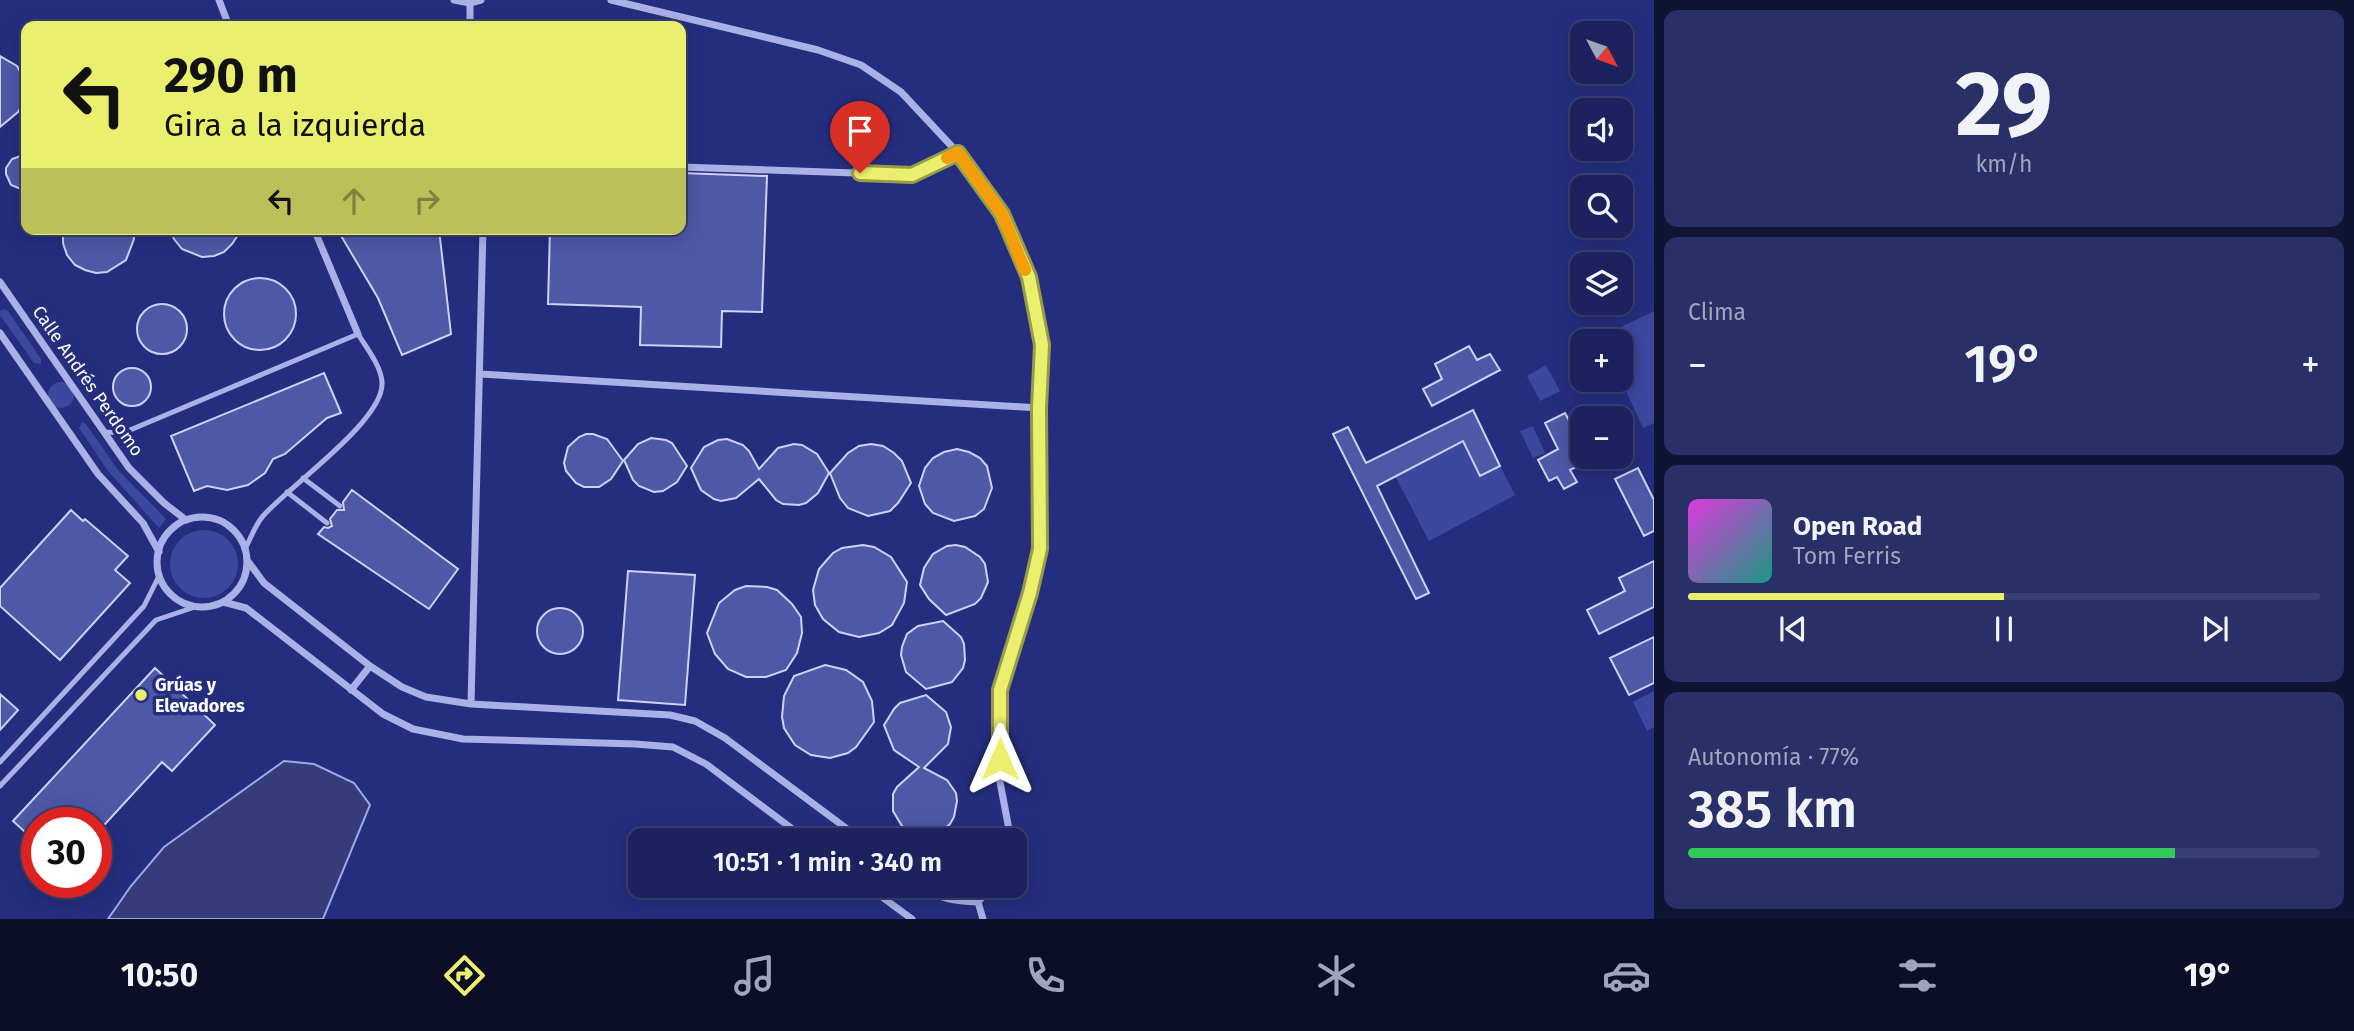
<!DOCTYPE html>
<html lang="es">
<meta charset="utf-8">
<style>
:root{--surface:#1c225e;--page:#292f67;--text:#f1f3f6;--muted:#a0a4bc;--line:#3a3f73;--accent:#eaf06e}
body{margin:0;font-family:"Fira Sans",sans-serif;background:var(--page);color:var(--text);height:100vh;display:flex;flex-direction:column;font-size:26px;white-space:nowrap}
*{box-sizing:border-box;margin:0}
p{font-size:23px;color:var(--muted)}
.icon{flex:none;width:38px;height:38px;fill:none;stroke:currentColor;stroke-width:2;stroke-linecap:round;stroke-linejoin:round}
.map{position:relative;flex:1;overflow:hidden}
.drawer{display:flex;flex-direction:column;gap:10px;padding:10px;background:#0f1334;width:700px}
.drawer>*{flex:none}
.guide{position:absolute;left:21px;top:21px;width:665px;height:214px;border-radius:14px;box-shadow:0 4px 18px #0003,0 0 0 2px var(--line);background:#eaf06e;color:#111;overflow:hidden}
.needle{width:46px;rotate:131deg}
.tools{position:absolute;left:1570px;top:21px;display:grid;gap:14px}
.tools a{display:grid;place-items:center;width:63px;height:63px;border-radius:14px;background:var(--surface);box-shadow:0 4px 18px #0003,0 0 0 2px var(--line);font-size:35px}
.speed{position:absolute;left:21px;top:807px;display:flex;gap:14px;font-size:35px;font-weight:700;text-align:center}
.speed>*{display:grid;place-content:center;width:91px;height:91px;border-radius:50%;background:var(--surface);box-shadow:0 4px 18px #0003,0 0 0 2px var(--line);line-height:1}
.speed .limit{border:10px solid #d22;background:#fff;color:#111}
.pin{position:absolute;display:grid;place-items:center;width:60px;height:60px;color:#fff;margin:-72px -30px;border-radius:50% 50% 50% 0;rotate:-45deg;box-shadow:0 0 7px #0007}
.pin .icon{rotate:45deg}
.me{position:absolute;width:77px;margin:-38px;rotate:0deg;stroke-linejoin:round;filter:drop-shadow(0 0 5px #0008)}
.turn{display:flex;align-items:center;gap:24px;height:147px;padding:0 28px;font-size:32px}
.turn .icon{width:91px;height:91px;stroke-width:2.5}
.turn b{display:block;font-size:49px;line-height:60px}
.lanes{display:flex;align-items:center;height:66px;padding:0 28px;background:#0003;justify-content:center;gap:35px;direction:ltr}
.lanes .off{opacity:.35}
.big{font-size:52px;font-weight:600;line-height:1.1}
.drawer .card{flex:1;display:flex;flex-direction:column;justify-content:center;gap:10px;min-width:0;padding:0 24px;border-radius:14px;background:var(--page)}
.drawer .dial{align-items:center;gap:0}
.dial b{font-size:91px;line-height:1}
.song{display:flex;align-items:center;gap:21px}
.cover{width:84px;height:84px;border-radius:10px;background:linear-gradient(135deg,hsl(300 70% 55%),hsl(170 70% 35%))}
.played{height:7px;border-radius:4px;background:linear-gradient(90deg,var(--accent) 50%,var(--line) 50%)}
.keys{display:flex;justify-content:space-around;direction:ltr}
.heat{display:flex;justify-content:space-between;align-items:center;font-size:38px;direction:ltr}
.charge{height:10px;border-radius:5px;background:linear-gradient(90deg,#34c759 77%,var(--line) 0)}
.trip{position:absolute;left:628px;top:828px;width:399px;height:70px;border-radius:14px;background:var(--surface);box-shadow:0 4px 18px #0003,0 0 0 2px var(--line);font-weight:600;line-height:70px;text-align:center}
.tab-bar{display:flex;height:112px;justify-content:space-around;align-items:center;background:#0b0e26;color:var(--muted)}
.tab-bar .icon{width:49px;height:49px}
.tab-bar .active{color:var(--accent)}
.tab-bar b{font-size:32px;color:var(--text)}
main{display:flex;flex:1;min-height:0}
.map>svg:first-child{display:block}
.green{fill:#3c479e}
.water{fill:#353c79;stroke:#9ea8e6;stroke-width:2}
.building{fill:#4d58a7;stroke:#cdd2f5;stroke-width:2}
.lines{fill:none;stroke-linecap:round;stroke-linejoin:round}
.lane{stroke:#aab1e6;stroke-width:5}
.street{stroke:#aab1e6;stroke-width:7}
.route-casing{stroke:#989c48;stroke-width:18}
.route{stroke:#eaf06e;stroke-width:12}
.slow{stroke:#f59e0b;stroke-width:12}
.poi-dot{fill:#eaf06e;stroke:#252e7e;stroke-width:2.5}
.labels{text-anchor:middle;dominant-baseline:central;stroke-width:7;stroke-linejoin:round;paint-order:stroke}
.street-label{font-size:18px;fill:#fff;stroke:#252e7e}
.poi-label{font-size:18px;font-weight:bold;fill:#fff;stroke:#252e7e;text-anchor:start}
</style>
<main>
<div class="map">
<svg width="1654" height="919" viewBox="0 0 1654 919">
<rect width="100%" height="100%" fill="#252e7e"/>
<path class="green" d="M3,309L8,311L41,359V364L34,363L0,315V311Z
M1654,311V423L1643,428L1621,380L1620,341H1602L1600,337Z
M1546,365L1560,391L1540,401L1527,376Z
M48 395a13 13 0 1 1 26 0a13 13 0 1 1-26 0Z
M82,422L86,424L118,470L166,519L159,528L108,471L79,428Z
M1533,426L1545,453L1533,458L1520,431Z
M1463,441L1480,476L1500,466L1515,495L1429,541L1395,476Z
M170 564a34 34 0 1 1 68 0a34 34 0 1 1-68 0Z
M1654,691V727L1647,731L1633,702Z"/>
<path class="water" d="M284,761L314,764L354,783L370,805L323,919H108L131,886L164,847Z"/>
<path class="building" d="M0,56L17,66L23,77L26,88L24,101L18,112L0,127Z
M26,154V191L11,185L6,174V168L12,159Z
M681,173L767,176L762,312L722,311L721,347L640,345L641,307L548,304L550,229H681Z
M63,229H133L134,239L126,260L107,272L96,273L85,270L75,265L67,255L63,243Z
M170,229H242L232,244L224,252L214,256L202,257L182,249L174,239Z
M337,229H439L451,334L402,355L378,298Z
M224 314a36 36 0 1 1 72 0a36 36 0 1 1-72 0Z
M137 329a25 25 0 1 1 50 0a25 25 0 1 1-50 0Z
M1469,346L1477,360L1490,354L1500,370L1432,406L1423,389L1442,379L1435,364Z
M113 387a19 19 0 1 1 38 0a19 19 0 1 1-38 0Z
M324,373L341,413L327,418L285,454L273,459L265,473L248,485L227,490L207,486L194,491L171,436Z
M1473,410L1500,466L1480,476L1463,441L1377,486L1429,593L1416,599L1333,434L1348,427L1366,463Z
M1565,413L1579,439L1582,437V464L1570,470L1577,482L1564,489L1557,477L1549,481L1538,460L1558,449L1545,423Z
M586,434H593L607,439L623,461L611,479L599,487H584L576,483L566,471L564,463L568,447L579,437Z
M651,438L666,440L672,443L687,466L677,482L663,491L654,492L639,486L633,480L624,460L638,444Z
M727,439L743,445L749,451L759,469L778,448L794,444L802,445L817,454L829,473L818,493L806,503L799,505L783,504L776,500L759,479L736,498L721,501L714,499L701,490L691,468L704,447L718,440Z
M871,444L883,446L894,453L902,461L911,483L898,503L890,511L868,516L848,508L840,498L830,473L848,453L859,446Z
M957,449L969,452L980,458L987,466L992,488L984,509L975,516L954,521L933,513L925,504L919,486L925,468L933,458L944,452Z
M1638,468L1654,500V531L1644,536L1615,479Z
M352,490L458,569L429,609L318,534L324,527L328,528L332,526L330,519L337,510H344L343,502Z
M71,510L83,521L85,519L128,556L115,570L130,583L60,660L0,606V588Z
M863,545L874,547L891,557L907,582L904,603L892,625L879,633L859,637L839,632L823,619L815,605L813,590L819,569L833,553L842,548Z
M956,545L965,547L980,557L985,564L988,582L981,598L975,604L946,615L929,599L920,585L924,568L933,554L947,546Z
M1654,561V607L1599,634L1587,610L1625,591L1619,578Z
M628,571L695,575L685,705L618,700Z
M746,586L767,587L777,590L792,604L801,617L802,633L797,653L786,670L766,677H746L728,669L715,654L707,633L719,603L735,590Z
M537 631a23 23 0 1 1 46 0a23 23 0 1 1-46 0Z
M943,621L961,637L964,644L965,660L963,668L952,682L926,689L906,672L901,655L902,647L907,634L918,626Z
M1654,637V683L1629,695L1610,658Z
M825,665L846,670L863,682L872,701L874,722L856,747L848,753L830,758L811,755L795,745L784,728L782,717L784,696L794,676Z
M155,668L215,725L172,771L162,762L96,834V822H37V843L13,821Z
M0,694L18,710L0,730Z
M926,695L946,712L951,727L948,744L924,768L947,780L956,793L957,801L954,817L950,824L943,830L926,836L909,832L902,826L893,811V794L897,787L919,767L894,750L884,725L894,709L900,703Z"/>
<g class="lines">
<path class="lane" d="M104,432L123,433L358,334C366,347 381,366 382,382C385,420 289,486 263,516C255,525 251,538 245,549
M303,478L340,506
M287,492L327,523
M0,762L144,606L159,576
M0,786L156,620L195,607"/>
<path class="street" d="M219,0L229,26
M454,0L470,3L481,0
M611,0L818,50L861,65L901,92L958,153L1001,213L1029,277L1042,345L1039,408L1040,549L1030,593L1000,690V782L1011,840
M470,26V3
M681,167L912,175L958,153
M314,229L358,334
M0,282L129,468L164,503L186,520
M0,333L98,474L143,523L159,552
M480,374L1039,408
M157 562a45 45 0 1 1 90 0a45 45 0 1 1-90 0Z
M247,560L264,583L370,666L402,687L426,697L471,704L670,715L695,721L725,738L862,840
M223,602L246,608L383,714L413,729L463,739L635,744L673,747L706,764L807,840
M351,690L370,666
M471,704L483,229
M867,886L912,919
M922,886C941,900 955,901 978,902
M978,902L992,886
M978,902L983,919"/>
</g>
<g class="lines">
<defs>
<path id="route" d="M860,173L912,175L958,153L1002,214L1029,277L1042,345L1039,408L1040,549L1030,593L1000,690V759"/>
</defs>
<use href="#route" class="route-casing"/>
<use href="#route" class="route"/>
<path class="slow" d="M947,158L958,153L1002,214L1025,270"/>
</g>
<circle class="poi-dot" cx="141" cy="695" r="7"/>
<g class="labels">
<g class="street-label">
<text transform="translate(88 381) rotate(55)">Calle Andrés Perdomo</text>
</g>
<g class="poi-label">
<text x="155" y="685">Grúas y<tspan x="155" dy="21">Elevadores</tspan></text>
</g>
</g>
</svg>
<div class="tools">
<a><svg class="needle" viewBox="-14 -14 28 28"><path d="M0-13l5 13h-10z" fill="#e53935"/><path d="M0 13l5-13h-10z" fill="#a0a4bc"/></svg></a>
<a><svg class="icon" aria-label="sound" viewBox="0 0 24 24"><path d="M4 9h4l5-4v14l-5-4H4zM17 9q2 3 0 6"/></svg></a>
<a><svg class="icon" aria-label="search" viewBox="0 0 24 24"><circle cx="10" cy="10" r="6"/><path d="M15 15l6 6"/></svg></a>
<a><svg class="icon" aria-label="layers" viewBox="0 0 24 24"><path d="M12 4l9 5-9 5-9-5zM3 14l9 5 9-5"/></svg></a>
<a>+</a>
<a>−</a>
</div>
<div class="speed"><div class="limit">30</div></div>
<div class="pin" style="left:860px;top:173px;background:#d93025"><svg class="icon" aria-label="arrive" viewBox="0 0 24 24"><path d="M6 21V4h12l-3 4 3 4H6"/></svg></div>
<svg class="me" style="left:1000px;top:759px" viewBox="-20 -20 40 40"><path d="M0-17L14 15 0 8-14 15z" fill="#eaf06e" stroke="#fff" stroke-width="4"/></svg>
<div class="trip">10:51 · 1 min · 340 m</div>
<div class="guide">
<div class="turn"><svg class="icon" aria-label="left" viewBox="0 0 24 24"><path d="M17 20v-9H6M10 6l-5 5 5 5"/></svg><div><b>290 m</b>Gira a la izquierda</div></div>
<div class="lanes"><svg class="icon" aria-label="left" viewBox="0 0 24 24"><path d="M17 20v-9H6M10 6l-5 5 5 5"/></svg><svg class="icon off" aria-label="ahead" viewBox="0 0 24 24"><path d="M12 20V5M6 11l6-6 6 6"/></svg><svg class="icon off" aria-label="right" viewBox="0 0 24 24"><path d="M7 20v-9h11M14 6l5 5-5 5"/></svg></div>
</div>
</div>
<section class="drawer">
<div class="card dial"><b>29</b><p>km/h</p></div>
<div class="card"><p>Clima</p>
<div class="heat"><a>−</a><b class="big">19°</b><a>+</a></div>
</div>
<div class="card">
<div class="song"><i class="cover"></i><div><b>Open Road</b><p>Tom Ferris</p></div></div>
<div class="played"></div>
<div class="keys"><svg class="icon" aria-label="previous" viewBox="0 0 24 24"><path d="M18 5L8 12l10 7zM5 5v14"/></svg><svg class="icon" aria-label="pause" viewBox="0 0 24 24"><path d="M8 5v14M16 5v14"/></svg><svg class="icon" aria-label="next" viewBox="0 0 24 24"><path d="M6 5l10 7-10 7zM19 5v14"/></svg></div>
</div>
<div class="card"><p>Autonomía · 77%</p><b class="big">385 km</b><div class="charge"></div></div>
</section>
</main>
<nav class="tab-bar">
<b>10:50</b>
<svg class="icon active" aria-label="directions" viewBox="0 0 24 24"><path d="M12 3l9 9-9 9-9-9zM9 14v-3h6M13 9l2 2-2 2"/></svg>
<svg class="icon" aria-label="music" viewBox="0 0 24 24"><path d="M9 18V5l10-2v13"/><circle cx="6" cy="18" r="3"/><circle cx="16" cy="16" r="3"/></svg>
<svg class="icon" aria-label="phone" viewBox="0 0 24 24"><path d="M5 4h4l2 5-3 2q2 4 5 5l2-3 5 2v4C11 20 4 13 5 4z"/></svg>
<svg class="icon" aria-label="climate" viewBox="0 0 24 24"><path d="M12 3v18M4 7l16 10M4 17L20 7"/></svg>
<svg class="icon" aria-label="car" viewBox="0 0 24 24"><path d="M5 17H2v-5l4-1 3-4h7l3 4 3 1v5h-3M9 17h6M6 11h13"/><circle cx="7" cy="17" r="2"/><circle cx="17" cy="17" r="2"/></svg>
<svg class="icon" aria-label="filters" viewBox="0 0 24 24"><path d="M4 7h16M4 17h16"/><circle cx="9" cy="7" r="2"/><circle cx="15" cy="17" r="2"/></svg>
<b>19°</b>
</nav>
